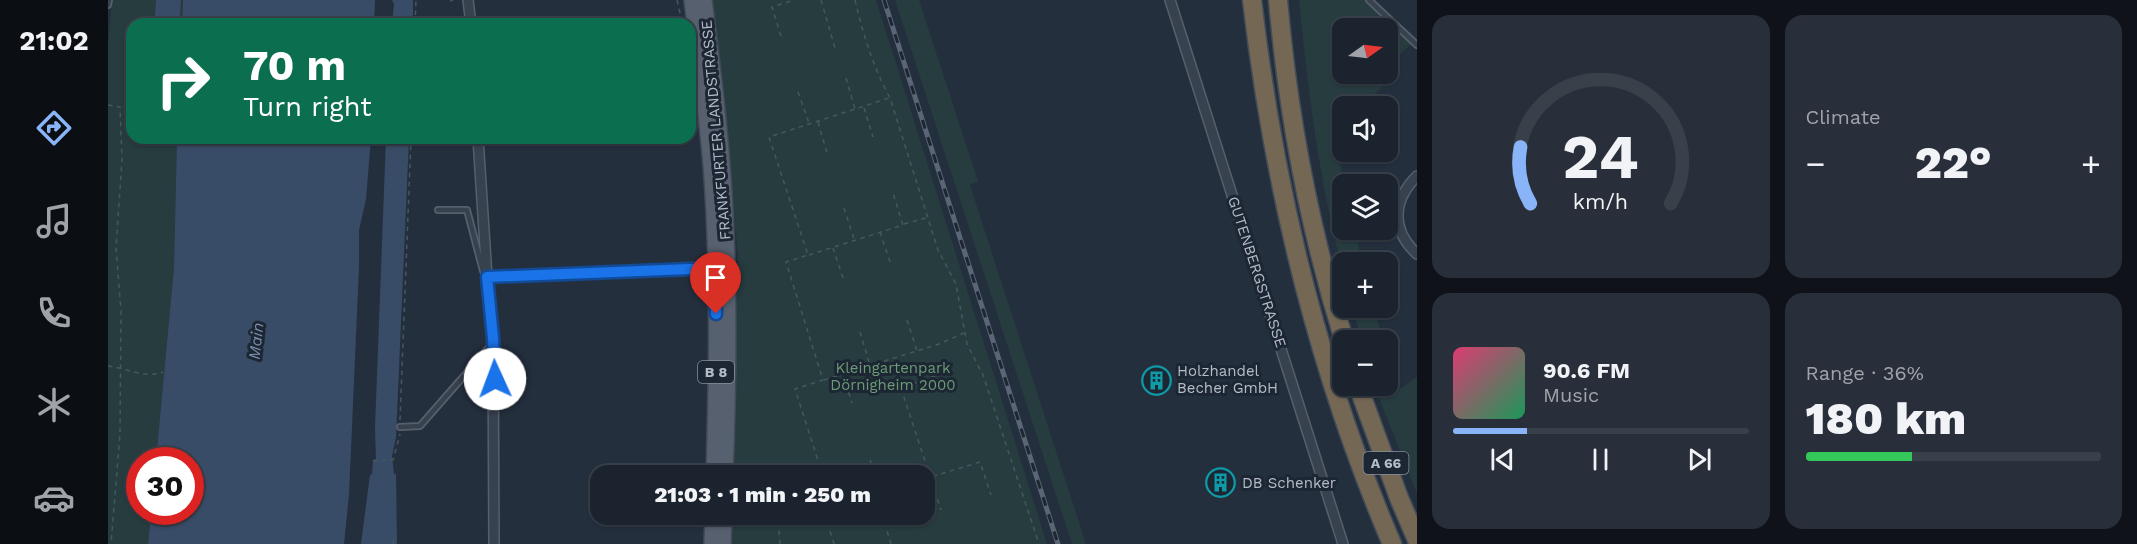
<!DOCTYPE html>
<meta charset="utf-8">
<style>
:root{--surface:#1b232e;--page:#282f3a;--text:#f1f3f6;--muted:#a0a4aa;--line:#39404a;--accent:#8ab4f8}
body{margin:0;font-family:"Work Sans",sans-serif;background:var(--page);color:var(--text);height:100vh;display:flex;flex-direction:column;font-size:22px;white-space:nowrap}
*{box-sizing:border-box;margin:0}
p{font-size:20px;color:var(--muted)}
.icon{flex:none;width:33px;height:33px;fill:none;stroke:currentColor;stroke-width:2;stroke-linecap:round;stroke-linejoin:round}
.map{position:relative;flex:1;overflow:hidden}
.details{display:flex;flex-direction:column;gap:15px;padding:15px;background:#0f1319;width:720px}
.details>*{flex:none}
.top-card{position:absolute;left:18px;top:18px;width:570px;height:126px;border-radius:18px;box-shadow:0 2px 4px #0004,0 0 0 2px var(--line);background:#0b6e4f;color:#fff;overflow:hidden}
.needle{width:39px;rotate:76deg}
.controls{position:absolute;left:1224px;top:18px;display:grid;gap:12px}
.controls a{display:grid;place-items:center;width:66px;height:66px;border-radius:12px;background:var(--surface);box-shadow:0 2px 4px #0004,0 0 0 2px var(--line);font-size:30px}
.speed{position:absolute;left:18px;top:447px;display:flex;gap:12px;font-size:30px;font-weight:700;text-align:center}
.speed>*{display:grid;place-content:center;width:78px;height:78px;border-radius:50%;background:var(--surface);box-shadow:0 2px 4px #0004,0 0 0 2px var(--line);line-height:1}
.speed .limit{border:9px solid #d22;background:#fff;color:#111}
.pin{position:absolute;display:grid;place-items:center;width:51px;height:51px;color:#fff;margin:-62px -26px;border-radius:50% 50% 50% 0;rotate:-45deg;box-shadow:0 0 6px #0007}
.pin .icon{rotate:45deg}
.me{position:absolute;width:66px;margin:-33px;rotate:358deg;stroke-linejoin:round;filter:drop-shadow(0 0 4px #0008)}
.turn{display:flex;align-items:center;gap:21px;height:126px;padding:0 18px;font-size:27px}
.turn .icon{width:78px;height:78px;stroke-width:2.5}
.turn b{display:block;font-size:42px;line-height:51px}
.big{font-size:45px;font-weight:800;line-height:1.1}
.details .card{flex:1;display:flex;flex-direction:column;justify-content:center;gap:9px;min-width:0;padding:0 21px;border-radius:18px;background:var(--page)}
.details .dial{align-items:center;gap:0}
.dial svg{height:156px;overflow:visible;fill:none;stroke:var(--line);stroke-width:7;stroke-linecap:round;text-anchor:middle}
.dial text{fill:var(--text);stroke:none}
.song{display:flex;align-items:center;gap:18px}
.cover{width:72px;height:72px;border-radius:9px;background:linear-gradient(135deg,hsl(340 70% 55%),hsl(150 70% 35%))}
.played{height:6px;border-radius:3px;background:linear-gradient(90deg,var(--accent) 25%,var(--line) 25%)}
.keys{display:flex;justify-content:space-around;direction:ltr}
.heat{display:flex;justify-content:space-between;align-items:center;font-size:33px;direction:ltr}
.charge{height:9px;border-radius:4px;background:linear-gradient(90deg,#34c759 36%,var(--line) 0)}
.details .tiles{flex:1;display:grid;gap:15px;grid-template-columns:repeat(2,1fr)}
.trip{position:absolute;left:482px;top:465px;width:345px;height:60px;border-radius:18px;background:var(--surface);box-shadow:0 2px 4px #0004,0 0 0 2px var(--line);font-weight:800;line-height:60px;text-align:center}
main{display:flex;flex:1;min-height:0}
.tab-bar{display:flex;flex-direction:column;width:108px;justify-content:space-around;align-items:center;background:#0b0e12;color:var(--muted)}
.tab-bar .icon{width:42px;height:42px}
.tab-bar .selected{color:var(--accent)}
.tab-bar b{font-size:27px;color:var(--text)}
.map>svg:first-child{display:block}
.green{fill:#263c3f}
.water{fill:#394c67}
.lines{fill:none;stroke-linecap:round;stroke-linejoin:round}
.service-casing{stroke:#565f6c;stroke-width:8}
.minor-casing{stroke:#565f6c;stroke-width:12}
.primary-casing{stroke:#414a57;stroke-width:18}
.motorway-casing{stroke:#434c59;stroke-width:21}
.path{stroke:#44595c;stroke-width:1.5;stroke-dasharray:4.5 4.5;stroke-linecap:butt}
.service{stroke:#38414e;stroke-width:4.5}
.minor{stroke:#38414e;stroke-width:9}
.primary{stroke:#56606e;stroke-width:15}
.motorway{stroke:#746855;stroke-width:18}
.rail-casing{stroke:#5a6575;stroke-width:5}
.rail{stroke:#1d2633;stroke-width:3;stroke-dasharray:9;stroke-linecap:butt}
.route-casing{stroke:#114b97;stroke-width:15}
.route{stroke:#1a73e8;stroke-width:10}
.labels{text-anchor:middle;dominant-baseline:central;stroke-width:6;stroke-linejoin:round;paint-order:stroke}
.shield{fill:#1d2633;stroke:#878f9c;stroke-width:1.5}
.shield-label{font-size:14px;font-weight:bold;fill:#b4bcc9}
.street-label{font-size:15px;fill:#b4bcc9;stroke:#1d2633}
.park-label{font-size:15px;fill:#6b9a76;stroke:#1d2633}
.poi-label{font-size:15px;fill:#b4bcc9;stroke:#1d2633;text-anchor:start}
.water-label{font-size:16px;font-style:italic;fill:#7c92b1;stroke:#1d2633}
</style>
<main>
<nav class="tab-bar">
<b>21:02</b>
<svg class="icon selected" aria-label="directions" viewBox="0 0 24 24"><path d="M12 3l9 9-9 9-9-9zM9 14v-3h6M13 9l2 2-2 2"/></svg>
<svg class="icon" aria-label="music" viewBox="0 0 24 24"><path d="M9 18V5l10-2v13"/><circle cx="6" cy="18" r="3"/><circle cx="16" cy="16" r="3"/></svg>
<svg class="icon" aria-label="phone" viewBox="0 0 24 24"><path d="M5 4h4l2 5-3 2q2 4 5 5l2-3 5 2v4C11 20 4 13 5 4z"/></svg>
<svg class="icon" aria-label="climate" viewBox="0 0 24 24"><path d="M12 3v18M4 7l16 10M4 17L20 7"/></svg>
<svg class="icon" aria-label="car" viewBox="0 0 24 24"><path d="M5 17H2v-5l4-1 3-4h7l3 4 3 1v5h-3M9 17h6M6 11h13"/><circle cx="7" cy="17" r="2"/><circle cx="17" cy="17" r="2"/></svg>
</nav>
<div class="map">
<svg width="1309" height="544" viewBox="0 0 1309 544">
<rect width="100%" height="100%" fill="#242f3e"/>
<path class="green" d="M4,0H48V16H72L73,0H75L74,24H24V138H69L66,267L48,460H32V512H43L40,544H0V44Z
M604,0H768L939,544H623L624,515L816,514V476L625,475L630,254Z
M787,0H811L870,181L862,185L978,544H964Z
M1191,0H1256L1304,44L1280,64V28H1234V74H1274L1281,82L1251,106H1234V135L1228,147L1237,184H1234V230H1247L1254,262H1234V269C1211,179 1200,92 1191,0Z
M1245,308H1266L1275,340H1253Z
M1280,357L1289,391L1309,377V493L1266,386H1280Z"/>
<path class="water" d="M48,0H73L72,17L47,16Z
M75,0H267L266,24H74Z
M284,0H305V24H284L286,4Z
M69,138H263L258,199L251,230V267L241,494L236,544H40L43,512H82V460H48L66,267Z
M278,138H301L288,437L284,456L286,474H288L289,544H253L262,475L264,474L265,460L268,459L267,428Z"/>
<g class="lines">
<defs>
<path id="service" d="M1261,0L1309,45
M0,5L1,0
M330,210H359L375,271
M380,277L605,268
M292,427L312,426L384,344"/>
<path id="minor" d="M360,0L363,24
M1062,0L1235,544
M370,138L379,277L385,342L386,544
M1309,176C1284,201 1283,230 1309,254"/>
<path id="primary" d="M584,0C591,55 598,109 603,164C611,267 609,372 606,476
M596,0C603,55 610,109 614,164C622,268 621,372 617,476
M604,544L605,514
M615,544L616,514"/>
<path id="motorway" d="M1144,0C1166,189 1209,369 1284,544
M1170,0C1180,115 1202,231 1236,340
M1250,386L1291,498L1309,540"/>
</defs>
<use href="#service" class="service-casing"/>
<use href="#minor" class="minor-casing"/>
<use href="#primary" class="primary-casing"/>
<use href="#motorway" class="motorway-casing"/>
<path class="path" d="M569,0L573,17
M713,0L727,48
M747,0C755,34 765,67 782,98L830,250L848,284L859,344L875,375L931,544
M342,1L345,0
M307,24L308,0
M673,36L664,7L686,0
M738,78L747,109
M690,92L701,123
M0,105L12,107L14,160L8,247L13,311L12,434L3,544
M756,108L765,137
M710,122L719,153
M736,208L746,239
M796,224L818,218
M772,232L783,265
M725,248L735,278
M701,255L795,225L784,190
M799,320L809,351
M752,332L762,365
M0,366C17,368 39,379 55,372
M735,375L744,403
M827,376L793,388L833,510
M716,380L831,344L856,333
M292,420L303,138
M762,460L767,476
M265,461L285,460L292,434
M715,476L687,389L715,380L678,262L700,255L661,137L781,98
M816,479L872,462L883,495
M717,514L726,544
M774,514L783,544
M285,544L286,537
M672,544L671,531L674,525L705,514"/>
<use href="#service" class="service"/>
<use href="#minor" class="minor"/>
<use href="#primary" class="primary"/>
<use href="#motorway" class="motorway"/>
<defs>
<path id="rail" d="M776,0L950,544"/>
</defs>
<use href="#rail" class="rail-casing"/>
<use href="#rail" class="rail"/>
</g>
<g class="lines">
<defs>
<path id="route" d="M387,379L385,338L379,277L607,268L608,314"/>
</defs>
<use href="#route" class="route-casing"/>
<use href="#route" class="route"/>
</g>
<defs>
<symbol id="building-ring" viewBox="-11 -11 22 22"><circle r="9.5" fill="#1d2633" stroke="#0f9aa8" stroke-width="1.5"/><path d="M-4-6H4V6H1V3H-1V6H-4ZM-2.5-4.3h1.7v1.8h-1.7ZM.8-4.3h1.7v1.8H.8ZM-2.5-1h1.7V.8h-1.7ZM.8-1h1.7V.8H.8Z" fill="#0f9aa8"/></symbol>
</defs>
<g fill-rule="evenodd">
<use href="#building-ring" x="1032" y="364" width="33" height="33"/>
<use href="#building-ring" x="1096" y="466" width="33" height="33"/>
</g>
<g class="labels">
<g class="shield">
<rect x="590" y="361" width="36" height="22" rx="4.5"/>
<rect x="1255.5" y="452" width="45" height="22" rx="4.5"/>
</g>
<g class="shield-label">
<text x="608" y="372">B 8</text>
<text x="1278" y="463">A 66</text>
</g>
<g class="street-label">
<text transform="translate(608 130) rotate(-95)">FRANKFURTER LANDSTRASSE</text>
<text transform="translate(1149 272) rotate(72)">GUTENBERGSTRASSE</text>
</g>
<g class="park-label">
<text x="785" y="368">Kleingartenpark<tspan x="785" dy="17">Dörnigheim 2000</tspan></text>
</g>
<g class="poi-label">
<text x="1069" y="371">Holzhandel<tspan x="1069" dy="17">Becher GmbH</tspan></text>
<text x="1134" y="483">DB Schenker</text>
</g>
<g class="water-label">
<text transform="translate(148 341) rotate(-84)">Main</text>
</g>
</g>
</svg>
<div class="controls">
<a><svg class="needle" viewBox="-14 -14 28 28"><path d="M0-13l5 13h-10z" fill="#e53935"/><path d="M0 13l5-13h-10z" fill="#a0a4aa"/></svg></a>
<a><svg class="icon" aria-label="sound" viewBox="0 0 24 24"><path d="M4 9h4l5-4v14l-5-4H4zM17 9q2 3 0 6"/></svg></a>
<a><svg class="icon" aria-label="layers" viewBox="0 0 24 24"><path d="M12 4l9 5-9 5-9-5zM3 14l9 5 9-5"/></svg></a>
<a>+</a>
<a>−</a>
</div>
<div class="speed"><div class="limit">30</div></div>
<div class="pin" style="left:608px;top:314px;background:#d93025"><svg class="icon" aria-label="arrive" viewBox="0 0 24 24"><path d="M6 21V4h12l-3 4 3 4H6"/></svg></div>
<svg class="me" style="left:387px;top:379px" viewBox="-20 -20 40 40"><circle r="19" fill="#fff"/><path d="M0-13L10 11 0 6-10 11z" fill="#1a73e8"/></svg>
<div class="trip">21:03 · 1 min · 250 m</div>
<div class="top-card">
<div class="turn"><svg class="icon" aria-label="right" viewBox="0 0 24 24"><path d="M7 20v-9h11M14 6l5 5-5 5"/></svg><div><b>70 m</b>Turn right</div></div>
</div>
</div>
<section class="details">
<div class="tiles">
<div class="card dial"><svg viewBox="0 0 100 80">
<path d="M14 69A42 42 0 1 1 86 69"/>
<path d="M14 69A42 42 0 0 1 9 40" stroke="#8ab4f8"/>
<text x="50" y="56" font-size="32" font-weight="700">24</text>
<text x="50" y="72" font-size="11">km/h</text>
</svg></div>
<div class="card"><p>Climate</p>
<div class="heat"><a>−</a><b class="big">22°</b><a>+</a></div>
</div>
<div class="card">
<div class="song"><i class="cover"></i><div><b>90.6 FM</b><p>Music</p></div></div>
<div class="played"></div>
<div class="keys"><svg class="icon" aria-label="previous" viewBox="0 0 24 24"><path d="M18 5L8 12l10 7zM5 5v14"/></svg><svg class="icon" aria-label="pause" viewBox="0 0 24 24"><path d="M8 5v14M16 5v14"/></svg><svg class="icon" aria-label="next" viewBox="0 0 24 24"><path d="M6 5l10 7-10 7zM19 5v14"/></svg></div>
</div>
<div class="card"><p>Range · 36%</p><b class="big">180 km</b><div class="charge"></div></div>
</div>
</section>
</main>
